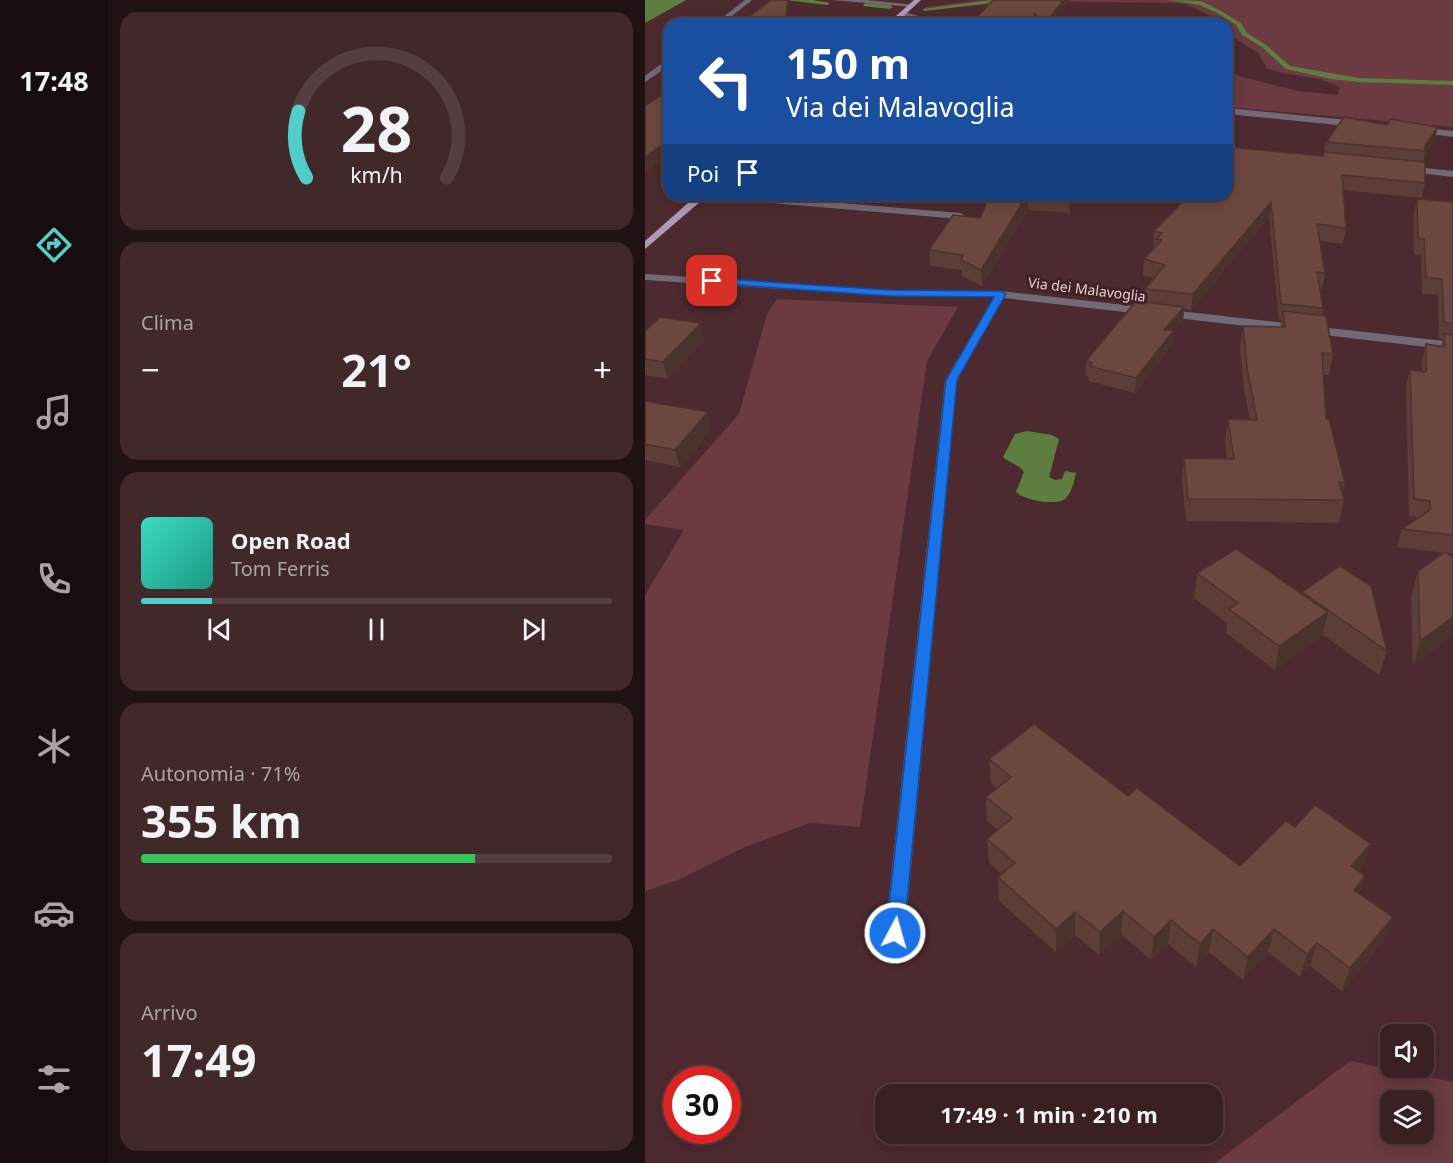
<!DOCTYPE html>
<html lang="it">
<meta charset="utf-8">
<style>
:root{--surface:#3a2023;--page:#41282b;--text:#f1f3f6;--muted:#aba3a6;--line:#543e41;--accent:#53cdc9}
body{margin:0;font-family:"Noto Sans",sans-serif;background:var(--page);color:var(--text);height:100vh;display:flex;flex-direction:column;font-size:22px;white-space:nowrap}
*{box-sizing:border-box;margin:0}
p{font-size:20px;color:var(--muted)}
.icon{flex:none;width:33px;height:33px;fill:none;stroke:currentColor;stroke-width:2;stroke-linecap:round;stroke-linejoin:round}
.map{position:relative;flex:1;overflow:hidden}
.drawer{display:flex;flex-direction:column;gap:12px;padding:12px;background:#201213;width:537px}
.drawer>*{flex:none}
.banner{position:absolute;left:18px;top:18px;width:570px;height:183px;border-radius:18px;box-shadow:0 3px 15px #0003,0 0 0 2px var(--line);background:#1a4fa0;color:#fff;overflow:hidden}
.fabs{position:absolute;left:735px;top:1024px;display:grid;gap:12px}
.fabs a{display:grid;place-items:center;width:54px;height:54px;border-radius:12px;background:var(--surface);box-shadow:0 3px 15px #0003,0 0 0 2px var(--line);font-size:30px}
.speed{position:absolute;left:18px;top:1066px;display:flex;gap:12px;font-size:30px;font-weight:700;text-align:center}
.speed>*{display:grid;place-content:center;width:78px;height:78px;border-radius:50%;background:var(--surface);box-shadow:0 3px 15px #0003,0 0 0 2px var(--line);line-height:1}
.speed .limit{border:9px solid #d22;background:#fff;color:#111}
.pin{position:absolute;display:grid;place-items:center;width:51px;height:51px;color:#fff;margin:-26px;border-radius:12px;box-shadow:0 3px 9px #0006}
.me{position:absolute;width:66px;margin:-33px;rotate:6deg;stroke-linejoin:round;filter:drop-shadow(0 0 4px #0008)}
.turn{display:flex;align-items:center;gap:21px;height:126px;padding:0 24px;font-size:27px}
.turn .icon{width:78px;height:78px;stroke-width:2.5}
.turn b{display:block;font-size:42px;line-height:51px}
.then{display:flex;align-items:center;height:57px;padding:0 24px;background:#0003;gap:12px;font-size:22px}
.big{font-size:45px;font-weight:700;line-height:1.1}
.drawer .tile{flex:1;display:flex;flex-direction:column;justify-content:center;gap:9px;min-width:0;padding:0 21px;border-radius:18px;background:var(--page)}
.drawer .dial{align-items:center;gap:0}
.dial svg{height:156px;overflow:visible;fill:none;stroke:var(--line);stroke-width:7;stroke-linecap:round;text-anchor:middle}
.dial text{fill:var(--text);stroke:none}
.song{display:flex;align-items:center;gap:18px}
.cover{width:72px;height:72px;border-radius:9px;background:linear-gradient(135deg,hsl(170 70% 55%),hsl(170 70% 35%))}
.played{height:6px;border-radius:3px;background:linear-gradient(90deg,var(--accent) 15%,var(--line) 15%)}
.keys{display:flex;justify-content:space-around;direction:ltr}
.heat{display:flex;justify-content:space-between;align-items:center;font-size:33px;direction:ltr}
.charge{height:9px;border-radius:4px;background:linear-gradient(90deg,#34c759 71%,var(--line) 0)}
.trip{position:absolute;left:230px;top:1084px;width:348px;height:60px;border-radius:18px;background:var(--surface);box-shadow:0 3px 15px #0003,0 0 0 2px var(--line);font-weight:700;line-height:60px;text-align:center}
main{display:flex;flex:1;min-height:0}
.tabs{display:flex;flex-direction:column;width:108px;justify-content:space-around;align-items:center;background:#170d0e;color:var(--muted)}
.tabs .icon{width:42px;height:42px}
.tabs .selected{color:var(--accent)}
.tabs b{font-size:27px;color:var(--text)}
.map>svg:first-child{display:block}
.green{fill:#6c3a41;fill-rule:evenodd}
.water{fill:#5d7e40}
.lines{fill:none;stroke-linecap:round;stroke-linejoin:round}
.stream{fill:#5d7e40;fill-rule:evenodd}
.minor{fill:#726a77;fill-rule:evenodd}
.major{fill:#ac9bb8;fill-rule:evenodd}
.wall{fill:#5d3d37}
.shaded-wall{fill:#4c322d}
.building{fill:#6c4740;stroke:#4c322d;stroke-width:1.5}
.route{fill:#1a73e8;stroke:#114b97;stroke-width:1.5}
.labels{text-anchor:middle;dominant-baseline:central;stroke-width:6;stroke-linejoin:round;paint-order:stroke}
.far-street-label{font-size:14px;fill:#e4cdcf;stroke:#422025}
</style>
<main>
<nav class="tabs">
<b>17:48</b>
<svg class="icon selected" aria-label="directions" viewBox="0 0 24 24"><path d="M12 3l9 9-9 9-9-9zM9 14v-3h6M13 9l2 2-2 2"/></svg>
<svg class="icon" aria-label="music" viewBox="0 0 24 24"><path d="M9 18V5l10-2v13"/><circle cx="6" cy="18" r="3"/><circle cx="16" cy="16" r="3"/></svg>
<svg class="icon" aria-label="phone" viewBox="0 0 24 24"><path d="M5 4h4l2 5-3 2q2 4 5 5l2-3 5 2v4C11 20 4 13 5 4z"/></svg>
<svg class="icon" aria-label="climate" viewBox="0 0 24 24"><path d="M12 3v18M4 7l16 10M4 17L20 7"/></svg>
<svg class="icon" aria-label="car" viewBox="0 0 24 24"><path d="M5 17H2v-5l4-1 3-4h7l3 4 3 1v5h-3M9 17h6M6 11h13"/><circle cx="7" cy="17" r="2"/><circle cx="17" cy="17" r="2"/></svg>
<svg class="icon" aria-label="filters" viewBox="0 0 24 24"><path d="M4 7h16M4 17h16"/><circle cx="9" cy="7" r="2"/><circle cx="15" cy="17" r="2"/></svg>
</nav>
<section class="drawer">
<div class="tile dial"><svg viewBox="0 0 100 80">
<path d="M14 69A42 42 0 1 1 86 69"/>
<path d="M14 69A42 42 0 0 1 10 35" stroke="#53cdc9"/>
<text x="50" y="56" font-size="32" font-weight="700">28</text>
<text x="50" y="72" font-size="11">km/h</text>
</svg></div>
<div class="tile"><p>Clima</p>
<div class="heat"><a>−</a><b class="big">21°</b><a>+</a></div>
</div>
<div class="tile">
<div class="song"><i class="cover"></i><div><b>Open Road</b><p>Tom Ferris</p></div></div>
<div class="played"></div>
<div class="keys"><svg class="icon" aria-label="previous" viewBox="0 0 24 24"><path d="M18 5L8 12l10 7zM5 5v14"/></svg><svg class="icon" aria-label="pause" viewBox="0 0 24 24"><path d="M8 5v14M16 5v14"/></svg><svg class="icon" aria-label="next" viewBox="0 0 24 24"><path d="M6 5l10 7-10 7zM19 5v14"/></svg></div>
</div>
<div class="tile"><p>Autonomia · 71%</p><b class="big">355 km</b><div class="charge"></div></div>
<div class="tile"><p>Arrivo</p><b class="big">17:49</b></div>
</section>
<div class="map">
<svg width="808" height="1163" viewBox="0 0 808 1163">
<rect width="100%" height="100%" fill="#4d2a2f"/>
<path class="green" d="M334,0H808V127L582,107V73L653,91L693,95L695,87L675,79L637,73L622,68L613,53L584,35L582,24L541,4L532,3L374,1L279,11L281,7Z
M132,299L313,307L282,361L215,827L165,823L100,847L33,880L0,891V595L39,530L0,524V520L94,414L122,314Z
M705,1061L808,1082V1163H570ZM746,1101H778V1134H746Z"/>
<path class="water" d="M0,0H41L0,23Z
M382,431L407,435L414,439L404,477L410,480L417,479L420,471L431,473C429,481 427,493 420,499C411,506 378,500 371,492L379,472C373,464 366,464 358,457L370,434Z"/>
<g class="lines">
<path class="stream" d="M141,0H168L185,3L182,5Z
M348,0H369L280,11L277,9Z
M523,0L556,1L576,11L596,23L602,33L621,45L645,66L714,78L808,81V85L714,82L686,79L641,69L617,47L597,35L591,25L572,13L555,5Z
M220,3L245,5L248,7L245,9L218,6Z"/>
<path class="minor" d="M100,0H107L77,24H69Z
M187,0H222L270,5L267,7Z
M258,12L290,20L291,22L280,24L256,15Z
M21,60H24V66L0,82V76Z
M582,108L713,121L717,124L713,127L582,114Z
M773,127L808,131V137L770,132V128Z
M761,166L808,171V177L758,171L756,169Z
M62,195H101L315,213L320,216L315,219L67,198Z
M0,274L244,290L356,291L808,342V350L359,298L312,380L260,933L257,939L250,942L243,939L240,933L300,380L349,297L244,296L0,280Z"/>
<path class="major" d="M269,0H276L250,24H242Z
M52,195H63L0,249V241Z"/>
</g>
<path class="wall" d="M424,0L405,24H393L390,20L391,24H328L327,22Z
M789,141L779,158L778,161L780,183L777,198L698,190L701,228L698,244L675,241L680,273L677,289H675L678,308L677,316L688,354L684,375H678L681,419L700,483L697,494L699,500L694,523L541,521L537,480L539,458H582L580,442L583,419L605,420L599,390L595,347L598,326L635,327L637,320H634L624,217L546,310L539,309L538,321L528,332L527,345L490,393L444,381V377L441,376V361L499,302L500,289L509,278L498,275L499,259L510,247L508,246L509,231L678,156L681,142Z
M345,195H424L425,213L383,210L337,286L317,276L316,270L285,266L284,250L335,218Z
M772,199L808,202V554L801,553L808,557V635L768,666L766,596L773,571L800,553L752,547L757,529L774,518L764,516L761,386L765,370L777,371V361L781,344L796,346L798,339L794,338L793,295L777,294L776,255L769,254V214Z
M0,331L60,340L23,379L0,375Z
M0,401L67,429L35,467L0,460Z
M552,573L657,594V592L742,651L734,675L677,634V636L630,670L581,633L582,623L549,598Z
M344,759L483,796L595,866L650,827L718,867L714,872L720,876L714,894L739,941L697,991L665,966L655,977L623,952L598,980L564,952L551,967L523,944L506,960L476,934L454,955L430,935L411,952L354,901L353,877L357,874L344,863L342,839L353,830L342,821L341,797L351,788L346,783Z"/>
<path class="shaded-wall" d="M143,0H145L143,24H140Z
M419,0H424L405,24H399Z
M590,40L589,53L582,57V45Z
M793,127L789,141L779,158L780,146Z
M24,140V155L0,173V157Z
M382,195L383,210L337,286L336,270Z
M626,202L624,217L546,310L548,294Z
M539,307L538,321L528,332L527,345L490,393L491,378L519,330Z
M56,323L60,340L23,379L18,362Z
M63,412L67,429L35,467L30,450Z
M683,612L677,636L630,670L634,646Z
M808,617V635L768,666L775,641Z
M726,844L718,867L698,890L706,866Z
M720,876L712,900L709,890Z
M478,911L476,934L454,955L455,932Z
M430,912V935L411,952V929Z
M748,917L739,941L697,991L705,968Z
M526,920L523,944L506,960L509,937Z
M568,929L564,952L551,967L555,944Z
M629,929L623,952L598,980L603,957Z
M672,943L665,966L655,977L662,954Z"/>
<path class="building" d="M126,0H143L140,24H94Z
M348,0H419L399,24H398L389,12L391,24H356L327,22Z
M505,18L557,22L556,24H497Z
M582,38L590,40L582,45Z
M24,85V140L0,157V106L21,92L14,91Z
M699,117L742,125L746,119L793,127L780,146V151L681,142Z
M584,147L678,156L679,152L780,162V183L697,175L701,228L672,224L680,273L672,272L678,308L636,304L626,202L548,294L500,289L520,265L499,259L517,240L511,239L517,233L509,231L544,195H582V148Z
M345,195H424L425,198L382,195L336,270L316,260L318,255L284,250L308,215L335,218Z
M772,199L808,202V324L799,322L797,279L781,278L779,239L773,238Z
M491,301L539,307L519,330H529L491,378L444,366L447,363L441,361Z
M638,311L681,316L688,354L677,353L681,419H684L700,483L694,482L699,500L543,499L539,458L589,459L583,419L612,420L602,368L598,326L640,327Z
M15,317L56,323L18,362L0,359V331Z
M799,334L808,335V535L757,529L785,510V501L769,499L765,370L781,372V344L800,347Z
M0,401L63,412L30,450L0,444Z
M591,549L683,612L634,646L584,609L593,603L552,573Z
M800,552L808,557V617L775,641L773,571Z
M695,566L726,586L742,651L657,592Z
M389,724L483,796L492,788L595,866L641,821L650,827L670,805L726,844L706,866L720,876L709,890L748,917L705,968L672,943L662,954L629,929L603,957L568,929L555,944L526,920L509,937L478,911L455,932L430,912L411,929L353,877L370,863L342,839L367,818L341,797L366,777L344,759Z"/>
<path class="route" d="M67,278L244,290L356,291L361,294L312,380L259,933L257,938L250,941L244,938L241,933L301,380L349,297L244,296L63,283L62,281Z"/>
<g class="labels">
<g class="far-street-label">
<text transform="translate(442 289) rotate(7)">Via dei Malavoglia</text>
</g>
</g>
</svg>
<div class="fabs">
<a><svg class="icon" aria-label="sound" viewBox="0 0 24 24"><path d="M4 9h4l5-4v14l-5-4H4zM17 9q2 3 0 6"/></svg></a>
<a><svg class="icon" aria-label="layers" viewBox="0 0 24 24"><path d="M12 4l9 5-9 5-9-5zM3 14l9 5 9-5"/></svg></a>
</div>
<div class="speed"><div class="limit">30</div></div>
<div class="pin" style="left:67px;top:281px;background:#d93025"><svg class="icon" aria-label="arrive" viewBox="0 0 24 24"><path d="M6 21V4h12l-3 4 3 4H6"/></svg></div>
<svg class="me" style="left:250px;top:933px" viewBox="-20 -20 40 40"><circle r="17" fill="#1a73e8" stroke="#fff" stroke-width="3"/><path d="M0-11L8 9 0 5-8 9z" fill="#fff"/></svg>
<div class="trip">17:49 · 1 min · 210 m</div>
<div class="banner">
<div class="turn"><svg class="icon" aria-label="left" viewBox="0 0 24 24"><path d="M17 20v-9H6M10 6l-5 5 5 5"/></svg><div><b>150 m</b>Via dei Malavoglia</div></div>
<div class="then">Poi<svg class="icon" aria-label="arrive" viewBox="0 0 24 24"><path d="M6 21V4h12l-3 4 3 4H6"/></svg></div>
</div>
</div>
</main>
